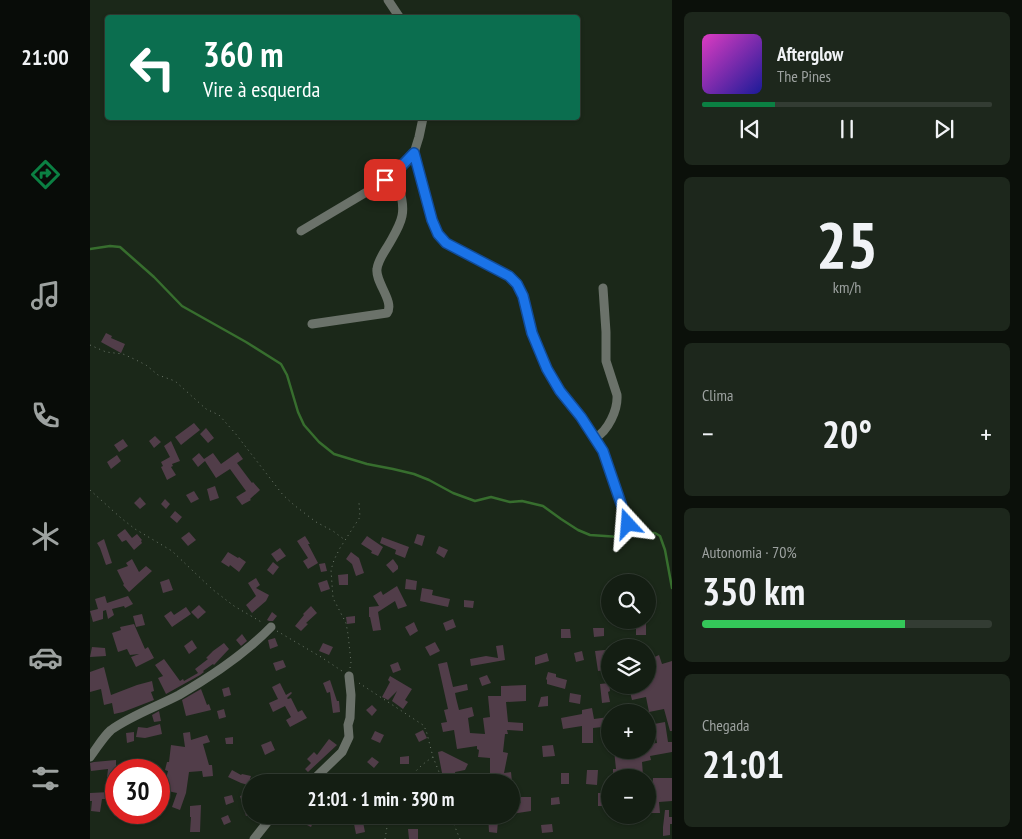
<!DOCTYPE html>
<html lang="pt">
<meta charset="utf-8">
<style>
:root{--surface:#141e13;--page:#1d271c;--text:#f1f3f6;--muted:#9da2a0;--line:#333c33;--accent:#0b8043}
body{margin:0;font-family:"PT Sans Narrow",sans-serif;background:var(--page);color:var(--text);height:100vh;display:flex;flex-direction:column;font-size:19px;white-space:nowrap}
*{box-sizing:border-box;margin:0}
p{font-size:16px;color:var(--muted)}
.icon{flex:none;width:28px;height:28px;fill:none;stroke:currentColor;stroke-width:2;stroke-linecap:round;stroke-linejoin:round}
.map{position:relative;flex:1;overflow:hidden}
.side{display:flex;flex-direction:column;gap:12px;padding:12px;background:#0b100a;width:350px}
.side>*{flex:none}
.hud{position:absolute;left:15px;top:15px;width:475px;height:105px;border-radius:5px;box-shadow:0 1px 4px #0004,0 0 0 1px var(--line);background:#0b6e4f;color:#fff;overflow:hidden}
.fabs{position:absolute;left:511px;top:574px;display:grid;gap:10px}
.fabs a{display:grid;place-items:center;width:55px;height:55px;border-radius:50%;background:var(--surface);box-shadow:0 1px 4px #0004,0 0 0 1px var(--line);font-size:25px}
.speed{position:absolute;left:15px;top:759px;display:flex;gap:10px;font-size:25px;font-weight:700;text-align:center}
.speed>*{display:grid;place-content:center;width:65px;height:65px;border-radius:50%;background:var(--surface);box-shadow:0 1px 4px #0004,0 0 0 1px var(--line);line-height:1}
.speed .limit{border:8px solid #d22;background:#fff;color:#111}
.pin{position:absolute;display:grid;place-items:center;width:42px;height:42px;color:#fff;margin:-21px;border-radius:10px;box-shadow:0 2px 8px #0006}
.me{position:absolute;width:55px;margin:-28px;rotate:341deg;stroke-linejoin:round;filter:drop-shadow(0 0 4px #0008)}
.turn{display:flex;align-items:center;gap:18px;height:105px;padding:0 15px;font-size:22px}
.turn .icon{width:65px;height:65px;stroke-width:2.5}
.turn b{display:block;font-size:35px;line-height:42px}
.big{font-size:38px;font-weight:600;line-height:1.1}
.side .tile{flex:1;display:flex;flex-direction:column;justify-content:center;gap:8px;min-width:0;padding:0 18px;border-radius:8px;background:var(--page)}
.side .dial{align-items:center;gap:0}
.dial b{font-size:65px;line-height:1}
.song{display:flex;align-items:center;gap:15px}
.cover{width:60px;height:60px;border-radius:8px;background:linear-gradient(135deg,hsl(310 70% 55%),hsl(240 70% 35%))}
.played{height:5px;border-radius:2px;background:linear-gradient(90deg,var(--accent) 25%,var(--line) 25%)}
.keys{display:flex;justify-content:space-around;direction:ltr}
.heat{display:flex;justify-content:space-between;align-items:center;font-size:28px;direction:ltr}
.charge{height:8px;border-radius:4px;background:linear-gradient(90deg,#34c759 70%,var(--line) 0)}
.trip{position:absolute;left:152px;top:774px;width:278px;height:50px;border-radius:25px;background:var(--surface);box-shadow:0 1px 4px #0004,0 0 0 1px var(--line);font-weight:600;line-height:50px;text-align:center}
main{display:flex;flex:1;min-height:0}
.tab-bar{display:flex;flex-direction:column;width:90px;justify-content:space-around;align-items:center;background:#080c08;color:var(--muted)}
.tab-bar .icon{width:35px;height:35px}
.tab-bar .on{color:var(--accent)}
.tab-bar b{font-size:22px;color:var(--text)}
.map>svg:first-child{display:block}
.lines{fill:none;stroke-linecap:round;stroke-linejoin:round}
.stream{stroke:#376e2e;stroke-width:2.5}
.building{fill:#513d49}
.path{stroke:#6d786b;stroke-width:1;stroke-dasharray:1 4;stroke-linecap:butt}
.street{stroke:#6b726a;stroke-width:9}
.route-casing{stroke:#114b97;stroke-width:12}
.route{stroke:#1a73e8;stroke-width:9}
</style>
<main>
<nav class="tab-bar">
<b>21:00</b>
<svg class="icon on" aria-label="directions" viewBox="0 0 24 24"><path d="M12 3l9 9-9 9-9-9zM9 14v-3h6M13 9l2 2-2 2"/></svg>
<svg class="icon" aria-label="music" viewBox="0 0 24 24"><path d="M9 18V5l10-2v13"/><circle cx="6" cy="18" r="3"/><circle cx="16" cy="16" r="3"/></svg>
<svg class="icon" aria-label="phone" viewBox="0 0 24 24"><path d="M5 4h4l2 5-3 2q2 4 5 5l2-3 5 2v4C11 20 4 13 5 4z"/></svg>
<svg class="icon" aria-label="climate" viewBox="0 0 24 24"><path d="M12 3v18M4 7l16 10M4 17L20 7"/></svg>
<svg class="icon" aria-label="car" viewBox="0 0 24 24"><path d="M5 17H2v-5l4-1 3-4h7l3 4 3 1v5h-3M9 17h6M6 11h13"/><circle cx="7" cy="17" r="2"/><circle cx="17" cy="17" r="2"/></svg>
<svg class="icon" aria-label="filters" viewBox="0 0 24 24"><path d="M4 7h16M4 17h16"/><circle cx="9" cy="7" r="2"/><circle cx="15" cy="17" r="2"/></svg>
</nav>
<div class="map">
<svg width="582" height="839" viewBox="0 0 582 839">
<rect width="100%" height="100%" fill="#1b2819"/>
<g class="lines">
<path class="stream" d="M0,249L20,246L30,247L64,277L92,306L156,342L191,364L197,375L208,412L214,425L229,442L244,454L277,464L303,469L324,474L339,480L363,493L385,501L401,497L420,502L432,501L453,506L471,519L488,530L500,535L530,537L548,533H565L570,536L575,550L582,588"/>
</g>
<path class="building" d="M16,333L22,336L21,338L35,344L31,353L11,342Z
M104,423L110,430L91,445L85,437Z
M116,428L124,438L118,443L110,434Z
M65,436L71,442L64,448L59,441Z
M33,439L38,446L29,452L24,445Z
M81,441L90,461L82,464L83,466L81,467L86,475L77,480L71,467L73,466L71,462L80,457L74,446Z
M148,452L153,459L147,463L162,483L163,482L170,490L160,499L161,500L152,505L146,497L156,491L140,469L126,478L115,461L108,467L102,459L109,453L114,459L123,453L131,464Z
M27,455L31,461L21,469L17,462Z
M125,486L129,498L120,501L117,489Z
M104,491L109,499L101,503L96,495Z
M50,497L56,504L50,509L44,503Z
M75,499L80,504L76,509L71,504Z
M85,511L92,517L87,523L80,517Z
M35,529L42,538L47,534L52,540L51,541L52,543L44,550L36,540L32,542L27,535Z
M99,532L106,540L98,546L91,538Z
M327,534L335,536L332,546L324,543Z
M215,536L220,544H218L228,563L218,569L213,561L218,558L207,541Z
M277,536L293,547L288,556L281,553L282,551L271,544Z
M292,537L319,547L315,558L305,554L306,550L290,543Z
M14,539L22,563L16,565L10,548L7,543Z
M349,546L358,550L354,558L346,553Z
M190,548L196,556L187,562L181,554Z
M138,552L148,558L149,557L156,562L149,572L140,565L139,567L131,562Z
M261,552L269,558L274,573L266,576L262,564L256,559Z
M42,559L49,572L56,566L62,571L39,592L33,585L34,584L27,570L38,566L36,563Z
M303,559L308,566V569L303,573L296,565Z
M183,562L189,567L183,575L177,570Z
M235,563L237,571L231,572L229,564Z
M258,574V585H249L248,575Z
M166,578L170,585L166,588L179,595L176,601L162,613L156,605L166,596L158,583Z
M79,579L83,590L73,593L70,582Z
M316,579L327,581L326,590L315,589Z
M237,580L240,589L231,592L228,583Z
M307,586L317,606L308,609L305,601L288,612L291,630L283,631L280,617H279V607L289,606L283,596L291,591L293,595Z
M332,588L343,590L342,595L360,599L358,607L330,601Z
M15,596L17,603L38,596L43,604L35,608L34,606L22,609L24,615L18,619L16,610L13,611V619L3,622L0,611L8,609L5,599Z
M374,600L384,601L383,608L374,607Z
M109,605L116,612L108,619L101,612Z
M221,606L227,613L216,623L218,624L211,631L205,626L214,615L213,614Z
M96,607L101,614L82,627L74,616L81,611L84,615Z
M182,612L187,616L183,621H179L177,620Z
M52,614L55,625L46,627L43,616Z
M265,616V623L257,624L256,617Z
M363,619L366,627L356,631L353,623Z
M546,620H556V635H546Z
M324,622L328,631L320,636L315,627Z
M44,624L55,649L58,647L64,658L46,667L41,657L49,654L40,655L37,649L28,652L22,633L31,630L30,627Z
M503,628H514V636L504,637Z
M471,629H480L481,638H471Z
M152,634L157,641L151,646L146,640Z
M185,638L188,646L180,649L178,640Z
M102,640L107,648L99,654L94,646Z
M345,642L350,651L340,656L335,647Z
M134,643L139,649L124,665L123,664L113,671L114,672L110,675L76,694L68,678L73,676L65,665L74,659L90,681L93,679L94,681L108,673L105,669L118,659L116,658L123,651Z
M233,643L243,647L239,655L229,651Z
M413,645L415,660L381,666L380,659L396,656L408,658L406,646Z
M2,647L15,648L16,656L0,657Z
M515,650L517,670L508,671L505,651Z
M492,651L494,660L486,662L484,653Z
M457,653L459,661L445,665V657Z
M569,655L572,664L582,661V731H580L574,709L559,712L556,697L542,700L540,692H538L537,685H558V660Z
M193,660L196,667L186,671L183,663Z
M308,662L311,670L303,673L300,665Z
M357,662L363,687L377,684L378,690L365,693L366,698H364H366L369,710L382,707L384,716L378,718L380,733L395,734L393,718L400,717L398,696H411V686L436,685V701L416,702L418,722L433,723V731L417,730L418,734H415L413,752L418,753L414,773L421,772L422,782H402L401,776H400V758L388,757L389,750L387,749V746L367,749L364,730L353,732L351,723L357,722L354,710L358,709L348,664Z
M14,667L21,695L47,685L62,681L64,691L61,692L64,700L33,712L24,714L22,703L14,705L11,689L0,692V672Z
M458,672L466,674V677L477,680L475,689L457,684V680L456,679Z
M397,675L401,683L392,686L389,678Z
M300,676L322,689L315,700L318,702L313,709L302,701L307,691L298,700L292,697L300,682L298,680Z
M240,680L247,701H249L250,712L243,713L240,692L237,693L233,683Z
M190,683L196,695L201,692L202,693L197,698L198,699L201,698L208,712L212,710L217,718L200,727L196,720L201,717L195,706L183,712L179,703L188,699L182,687Z
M519,683L520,691L518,692L520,702L512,703L510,684Z
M139,687L141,695L134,697L132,689Z
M111,689L117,705L119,704L121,710L96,716L92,700Z
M480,693L491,695L490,704L479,702Z
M458,696V706L448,707L451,697Z
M282,705L287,710L282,716L276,710Z
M502,708L504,719L519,717L520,725H512V727L503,728V743H492V726L473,729L471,718L492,714V710Z
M134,709L136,717L129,719L127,711Z
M69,711L71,721L64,722L62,715Z
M575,722L578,742H582V752L560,756L561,760L552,762L553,775L533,776L534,778H523V769H526L524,750H560L559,744L567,743L564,724Z
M70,724L72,734L55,738L46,737L48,727L57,728Z
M333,730L337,738L329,742L325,734Z
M285,731L294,735L290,743L281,739Z
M44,732V741L37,743L36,733Z
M100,732L101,740L117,735L120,742L113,744L119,765H122L123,776L113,777L112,771L99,772L96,793L90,810L82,807L87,793L73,790L78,771L75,770L77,762H79L81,745L95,747L93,733Z
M143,737V744H136L135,738Z
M239,739L247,745L218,772L215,769L221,763L217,759L224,752L227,755Z
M181,741L185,750L175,755L171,745Z
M463,745L465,756L453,757L452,746Z
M352,751L378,764L375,770L365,772L366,777L362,778L363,782H355V779L339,780V774L352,773L348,752Z
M319,756V764H310V757Z
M282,757L289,762L284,768L277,762Z
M26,760V769L25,779L17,778L18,769L1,771L0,763L4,762Z
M142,770L151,775L152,774L161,776L158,785L151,783L138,777Z
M497,770H508L507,785L496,784Z
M304,773L305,780L297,782L296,774Z
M471,773H479V784H471Z
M201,774L205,782H196L194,778Z
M260,775V782H251V776Z
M563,778H582V801L569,802L570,813H558V804L561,803Z
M20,792V799H12L10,812L1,811L2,801H0V793Z
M161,793V814L156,816L150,796Z
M508,793H520V806H508Z
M142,795L144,802L136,805L134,797Z
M431,797H441V811L421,814V805L431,803Z
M469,797L470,804L461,805V798Z
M111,805L110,832H100L101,817H100V806Z
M575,810H579V817H582V824H580V835L573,836V827Z
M138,815L141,822L134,825L131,818Z
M217,815L225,818L221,827L213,823Z
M241,815H261V819L242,822Z
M326,815H350V824L326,825Z
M398,815H421V819L408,821L407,833L399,832Z
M273,822L275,832L266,834L264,824Z
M462,824L463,832L452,833L451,825Z
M318,829H328V839H319Z"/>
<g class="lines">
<path class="path" d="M0,345L16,352L33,354L44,359L56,365L68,375L85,381L116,409L129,415L145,433L193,495L204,505L226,522L243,531L255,540
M0,490L31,518L45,529L82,551L122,589L144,606L173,623
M187,631L231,657L252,671
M260,668L261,662L258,634L256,623L243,598L241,570L244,560L250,548L270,517L269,503
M269,683L333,725L336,730L343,757L353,782
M317,782C324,772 332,764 343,757
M360,815L370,839
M295,839L298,821L300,815"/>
<path class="street" d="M298,0L310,18
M333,118L329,137L324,153L342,220L348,234L356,243L419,276L427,284L433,296L442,333L457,369L470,391L491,417L513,451L538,524
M211,231L285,187L305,174L324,153
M222,324L297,313C305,302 285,282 287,269C288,260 295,251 299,244C304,235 310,226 312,216C315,202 308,186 305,174
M505,438C518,431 528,410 527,395L516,361V332L513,288
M0,757C7,748 13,737 21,730C40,716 68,706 89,695C122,676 154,655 181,627
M221,782L252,752L259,737L258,725L260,718L261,695L259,676
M164,839L183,815"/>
</g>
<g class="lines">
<defs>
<path id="route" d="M295,180L304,174L324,153L342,220L348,234L356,243L419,276L427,284L433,296L442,333L457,369L470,391L491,417L513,451L538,524"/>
</defs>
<use href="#route" class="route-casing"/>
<use href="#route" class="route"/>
</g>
</svg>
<div class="fabs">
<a><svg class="icon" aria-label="search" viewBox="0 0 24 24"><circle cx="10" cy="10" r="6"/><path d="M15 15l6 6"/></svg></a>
<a><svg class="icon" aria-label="layers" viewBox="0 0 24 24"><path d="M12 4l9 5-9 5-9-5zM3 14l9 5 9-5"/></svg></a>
<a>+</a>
<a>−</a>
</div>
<div class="speed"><div class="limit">30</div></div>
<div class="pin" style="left:295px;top:180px;background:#d93025"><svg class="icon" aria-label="arrive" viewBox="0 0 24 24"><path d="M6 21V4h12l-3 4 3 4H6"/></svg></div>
<svg class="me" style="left:538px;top:524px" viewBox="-20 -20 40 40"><path d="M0-17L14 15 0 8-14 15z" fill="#1a73e8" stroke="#fff" stroke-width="4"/></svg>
<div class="trip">21:01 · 1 min · 390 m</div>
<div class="hud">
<div class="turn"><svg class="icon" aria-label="left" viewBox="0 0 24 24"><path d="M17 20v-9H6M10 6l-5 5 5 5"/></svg><div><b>360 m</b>Vire à esquerda</div></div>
</div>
</div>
<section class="side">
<div class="tile">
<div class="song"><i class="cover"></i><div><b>Afterglow</b><p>The Pines</p></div></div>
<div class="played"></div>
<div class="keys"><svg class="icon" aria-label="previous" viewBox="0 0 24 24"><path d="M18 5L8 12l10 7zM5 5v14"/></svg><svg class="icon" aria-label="pause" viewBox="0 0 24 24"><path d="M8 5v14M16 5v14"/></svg><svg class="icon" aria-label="next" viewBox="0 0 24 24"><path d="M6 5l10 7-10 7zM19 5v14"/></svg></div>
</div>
<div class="tile dial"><b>25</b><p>km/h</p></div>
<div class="tile"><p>Clima</p>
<div class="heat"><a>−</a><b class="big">20°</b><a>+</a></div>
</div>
<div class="tile"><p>Autonomia · 70%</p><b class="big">350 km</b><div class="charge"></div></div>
<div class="tile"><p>Chegada</p><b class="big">21:01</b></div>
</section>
</main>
